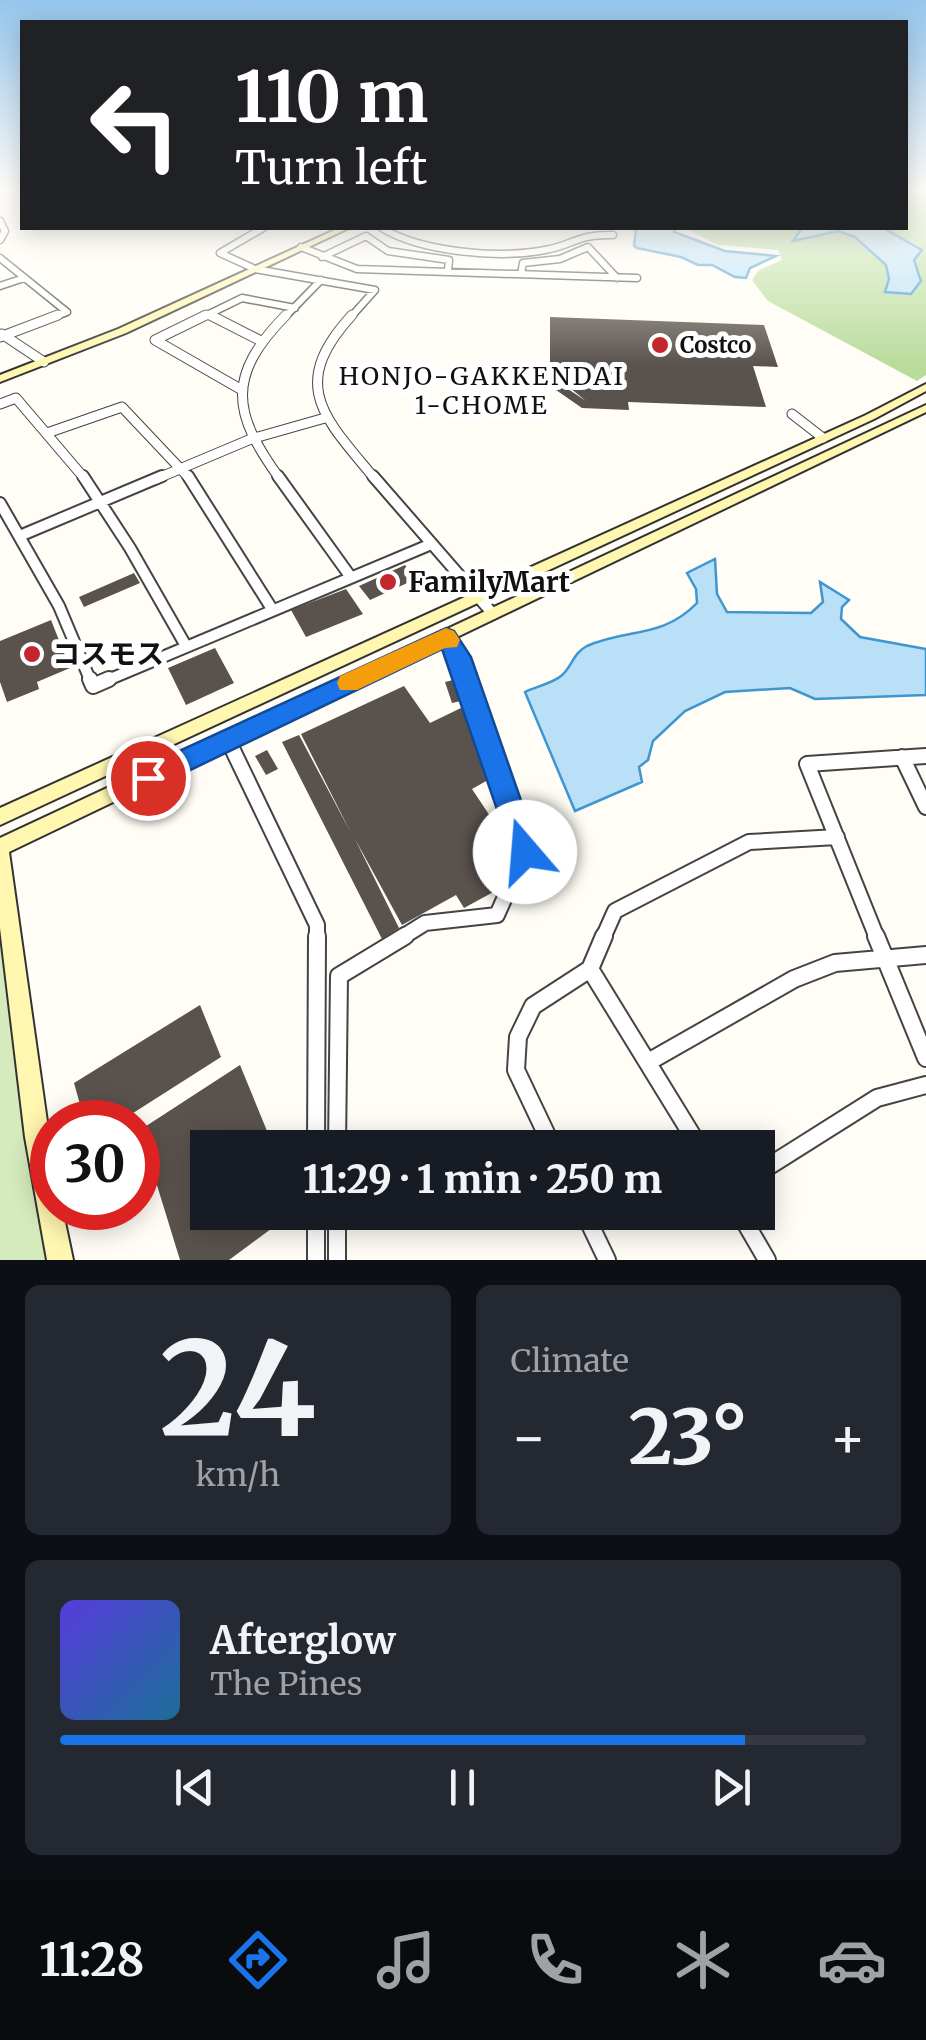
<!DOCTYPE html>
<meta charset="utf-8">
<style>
:root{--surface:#171b24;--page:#242831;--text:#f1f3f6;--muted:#9ea1a6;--line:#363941;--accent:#1a73e8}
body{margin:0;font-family:Merriweather,"Noto Sans JP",serif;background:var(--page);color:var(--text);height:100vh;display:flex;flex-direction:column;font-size:38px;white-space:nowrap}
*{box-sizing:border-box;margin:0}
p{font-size:32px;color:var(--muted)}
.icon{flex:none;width:55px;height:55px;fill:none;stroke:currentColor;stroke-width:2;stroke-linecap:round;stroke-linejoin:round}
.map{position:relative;height:1260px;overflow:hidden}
.drawer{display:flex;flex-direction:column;gap:25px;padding:25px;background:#0d0f14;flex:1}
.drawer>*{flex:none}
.hud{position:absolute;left:20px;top:20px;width:888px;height:210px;border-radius:0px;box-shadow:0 5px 25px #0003;background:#202124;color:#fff;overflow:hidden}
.speed{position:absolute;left:30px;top:1100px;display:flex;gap:20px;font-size:50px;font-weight:700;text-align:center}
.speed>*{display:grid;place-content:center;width:130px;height:130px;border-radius:50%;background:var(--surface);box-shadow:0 5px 25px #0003;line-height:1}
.speed .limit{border:15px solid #d22;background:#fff;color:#111}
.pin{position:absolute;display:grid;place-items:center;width:85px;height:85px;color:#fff;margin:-42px;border:5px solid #fff;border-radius:50%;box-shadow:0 2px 10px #0007}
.me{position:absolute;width:110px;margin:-55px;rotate:342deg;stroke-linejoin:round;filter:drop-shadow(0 0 8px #0008)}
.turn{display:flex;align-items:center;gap:35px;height:210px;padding:0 50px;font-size:45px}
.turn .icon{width:130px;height:130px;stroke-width:2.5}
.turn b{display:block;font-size:70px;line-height:85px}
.big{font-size:75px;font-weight:800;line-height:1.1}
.drawer .widget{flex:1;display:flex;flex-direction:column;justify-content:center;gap:15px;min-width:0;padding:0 35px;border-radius:15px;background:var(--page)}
.drawer .dial{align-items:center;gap:0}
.dial b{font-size:130px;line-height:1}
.song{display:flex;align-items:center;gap:30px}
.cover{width:120px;height:120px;border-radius:15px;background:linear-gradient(135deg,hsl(250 70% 55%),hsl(200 70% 35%))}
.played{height:10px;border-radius:5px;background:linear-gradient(90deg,var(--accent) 85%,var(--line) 85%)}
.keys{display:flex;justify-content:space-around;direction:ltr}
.heat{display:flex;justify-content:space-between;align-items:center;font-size:55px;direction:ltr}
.drawer .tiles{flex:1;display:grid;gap:25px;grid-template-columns:1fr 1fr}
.widget:last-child{grid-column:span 2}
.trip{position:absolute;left:190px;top:1130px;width:585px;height:100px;border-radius:0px;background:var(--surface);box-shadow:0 5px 25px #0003;font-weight:800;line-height:100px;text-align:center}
.tabs{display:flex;height:160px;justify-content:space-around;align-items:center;background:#090b0e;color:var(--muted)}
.tabs .icon{width:70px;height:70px}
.tabs .active{color:var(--accent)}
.tabs b{font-size:45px;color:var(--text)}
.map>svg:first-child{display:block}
.green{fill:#d5ebbd}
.forest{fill:#b9dc9c}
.water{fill:#b9e0f7;stroke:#3f96cf;stroke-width:2.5}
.building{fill:#5a524d}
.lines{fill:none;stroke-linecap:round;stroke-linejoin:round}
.street-far4-casing{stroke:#444;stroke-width:9}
.street-far3-casing{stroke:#444;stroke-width:11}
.street-far2-casing{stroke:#444;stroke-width:14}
.street-far1-casing{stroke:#444;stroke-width:18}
.street-casing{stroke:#444;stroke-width:20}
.secondary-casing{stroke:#333;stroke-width:4}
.street-far4{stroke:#fff;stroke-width:6}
.street-far3{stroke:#fff;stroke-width:9}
.street-far2{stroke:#fff;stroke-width:10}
.street-far1{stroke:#fff;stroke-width:14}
.street{stroke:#fff;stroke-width:16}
.secondary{fill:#fff6b0;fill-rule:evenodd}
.route{fill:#1a73e8;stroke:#114b97;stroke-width:2.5}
.slow{fill:#f59e0b}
.poi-dot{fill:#c4262e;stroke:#fff;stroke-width:4}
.labels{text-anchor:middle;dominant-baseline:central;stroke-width:10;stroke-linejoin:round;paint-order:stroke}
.far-poi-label{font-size:22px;font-weight:bold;fill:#111;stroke:#fff;text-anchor:start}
.far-neighbourhood-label{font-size:25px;letter-spacing:2.5px;fill:#111;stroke:#fff}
.poi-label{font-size:28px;font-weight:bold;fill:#111;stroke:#fff;text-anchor:start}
</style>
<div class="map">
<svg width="926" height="1260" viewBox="0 0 926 1260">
<rect width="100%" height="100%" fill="#fffdf5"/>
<path class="green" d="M0,914L19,1087L45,1260H0Z"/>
<path class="forest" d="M905,191L926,195V375L917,381L768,301L752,280L759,270L782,260L778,250L718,245L691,231L694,228H802L793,238L797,241L838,231L855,237L886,265L889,279L885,292L904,295L921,275L914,260L919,255V246L883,228H905Z"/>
<path class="water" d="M636,228H677L674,232L725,251L776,256L750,268L746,278L735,277L712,265H698L681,257L637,248L634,246Z
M802,228H883L922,250L914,260L921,281L911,294L885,292L889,279L886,265L855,237L838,231L793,241Z
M715,559L717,594L727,612L811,613L823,602L820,582L849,600L842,607L841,619L860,637L926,649V695L815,699L790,688L725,692L685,711L653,741L648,760L639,767L642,782L575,811L525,692C535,687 553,683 561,676C572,667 573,653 587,646C627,628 662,639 697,603L696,589L687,573Z"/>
<path class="building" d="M550,317L764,325L778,367L753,366L766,407L628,402L629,410L582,408L556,390V385H568V389L586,401L570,388V384L550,383Z
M405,565L416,579L370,600L359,586Z
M134,573L140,583L84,607L79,597Z
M346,589L363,614L306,637L291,610Z
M51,620L70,668L37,682L39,689L7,702L0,682V641Z
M215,648L234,683L186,705L168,668Z
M457,679L465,700L452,703L445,682Z
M404,686L430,723L463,707L488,780L472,789L508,843L501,870L489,876L497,890L464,908L456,895L402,925L355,839L399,928L382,939L282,742L299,735L351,833L301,734Z
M267,750L278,769L266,775L255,756Z
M200,1005L221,1057L119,1122H85L74,1083Z
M240,1065L274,1148H208V1212H294L229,1260H180L140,1130Z"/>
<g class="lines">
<defs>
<path id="street-far4" d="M0,221L5,231L0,240
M263,228L220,253L255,269L375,290L350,318
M382,228C421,252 499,259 545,250C574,245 577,234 613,235
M301,247L357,269L637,278
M322,257L366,236L388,251L449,260L448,271
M0,258L67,312L51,318
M521,274L523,263L560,259L588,247L617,278
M0,286L24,278
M209,315L215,318
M201,318L242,298L295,308
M284,318L321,280"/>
<path id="street-far3" d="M206,315L155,340L242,390
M210,315L261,341
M352,315C287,386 325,418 375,479
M2,334L44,362
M0,337L58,315
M0,404L16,398L85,479
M792,414L823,438
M50,432L122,407L190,479
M156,479L251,439L325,418
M280,479C232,413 226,376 286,315"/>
<path id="street-far2" d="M83,476L130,548L186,646
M188,476L272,609
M278,476L350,576
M373,476L493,614
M0,503L59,606L91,682
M22,535L162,476
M446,637L460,657L468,682
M103,682L429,545"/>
<path id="street-far1" d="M90,679L93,686L109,679
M228,740L317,925V938
M902,757L926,807
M401,938L425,923L497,915L525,852L467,679
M603,938L615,911L749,842L837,837
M877,938L807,764L926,756"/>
<path id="street" d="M876,936L926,1058
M590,969L700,1148
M650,1061L794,979L835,963L926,955
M316,1148L317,936
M337,1148L339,976L405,936
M553,1148L516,1070L518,1037L533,1006L590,969L604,936
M758,1173L877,1098L926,1085
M316,1212V1260
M337,1212V1260
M584,1212L607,1260
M739,1212L767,1260"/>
<path id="secondary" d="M339,228H349L126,333L0,382V375L118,329Z
M926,384V391L874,419L0,825V808L866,415Z
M926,405V412L9,852L52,1157V1208H62L73,1260H47L25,1137L0,928V838Z"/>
</defs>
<use href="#street-far4" class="street-far4-casing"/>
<use href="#street-far3" class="street-far3-casing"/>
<use href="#street-far2" class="street-far2-casing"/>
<use href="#street-far1" class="street-far1-casing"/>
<use href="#street" class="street-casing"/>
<use href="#secondary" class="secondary-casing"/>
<use href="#street-far4" class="street-far4"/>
<use href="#street-far3" class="street-far3"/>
<use href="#street-far2" class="street-far2"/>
<use href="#street-far1" class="street-far1"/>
<use href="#street" class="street"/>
<use href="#secondary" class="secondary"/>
</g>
<linearGradient id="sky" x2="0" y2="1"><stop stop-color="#95c6ee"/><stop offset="0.52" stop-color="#fffefa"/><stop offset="1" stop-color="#fffefa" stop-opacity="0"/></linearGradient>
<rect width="926" height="365" fill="url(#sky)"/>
<path class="route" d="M446,628L454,631L471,657L539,852L535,862L525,866L515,862L442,649L157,786L148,790L138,786L135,778L138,770Z"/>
<path class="slow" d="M446,628L454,631L460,640L457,647L445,648L357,690H340L337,683L340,676Z"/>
<g class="poi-dot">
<circle cx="660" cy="345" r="10"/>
<circle cx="388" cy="582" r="10"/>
<circle cx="32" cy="654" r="10"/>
</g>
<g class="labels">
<g class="far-poi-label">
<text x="680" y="345">Costco</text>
</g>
<g class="far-neighbourhood-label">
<text x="482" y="376">HONJO-GAKKENDAI<tspan x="482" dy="29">1-CHOME</tspan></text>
</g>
<g class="poi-label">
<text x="408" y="582">FamilyMart</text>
<text x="52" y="654">コスモス</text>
</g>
</g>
</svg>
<div class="speed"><div class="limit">30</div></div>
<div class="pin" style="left:148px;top:778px;background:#d93025"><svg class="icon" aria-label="arrive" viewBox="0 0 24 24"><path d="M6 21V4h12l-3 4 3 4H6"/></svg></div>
<svg class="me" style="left:525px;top:852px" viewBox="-20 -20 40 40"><circle r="19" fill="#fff"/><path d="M0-13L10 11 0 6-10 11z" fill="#1a73e8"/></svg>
<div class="trip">11:29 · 1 min · 250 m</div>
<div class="hud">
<div class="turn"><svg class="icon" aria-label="left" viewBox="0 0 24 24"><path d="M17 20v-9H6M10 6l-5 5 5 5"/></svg><div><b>110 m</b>Turn left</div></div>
</div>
</div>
<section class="drawer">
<div class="tiles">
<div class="widget dial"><b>24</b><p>km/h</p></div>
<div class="widget"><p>Climate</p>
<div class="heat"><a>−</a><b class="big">23°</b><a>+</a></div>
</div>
<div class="widget">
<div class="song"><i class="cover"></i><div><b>Afterglow</b><p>The Pines</p></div></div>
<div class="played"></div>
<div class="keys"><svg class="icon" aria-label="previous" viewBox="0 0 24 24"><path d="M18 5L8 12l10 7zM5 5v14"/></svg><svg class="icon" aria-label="pause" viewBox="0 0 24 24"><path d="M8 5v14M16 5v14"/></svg><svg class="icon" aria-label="next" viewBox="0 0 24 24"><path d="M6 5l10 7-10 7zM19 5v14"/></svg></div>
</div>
</div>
</section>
<nav class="tabs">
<b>11:28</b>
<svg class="icon active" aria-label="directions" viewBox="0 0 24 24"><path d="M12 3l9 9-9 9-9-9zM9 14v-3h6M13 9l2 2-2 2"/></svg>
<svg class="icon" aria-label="music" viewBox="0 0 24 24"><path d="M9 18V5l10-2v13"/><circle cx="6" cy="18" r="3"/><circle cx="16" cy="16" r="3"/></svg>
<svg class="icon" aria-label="phone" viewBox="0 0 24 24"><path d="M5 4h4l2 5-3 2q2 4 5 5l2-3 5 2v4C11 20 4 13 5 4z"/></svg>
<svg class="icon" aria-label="climate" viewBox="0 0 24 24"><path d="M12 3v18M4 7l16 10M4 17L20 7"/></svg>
<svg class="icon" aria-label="car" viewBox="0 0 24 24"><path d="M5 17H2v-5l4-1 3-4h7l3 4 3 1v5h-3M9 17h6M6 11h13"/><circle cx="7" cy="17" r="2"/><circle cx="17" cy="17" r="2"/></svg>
</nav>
